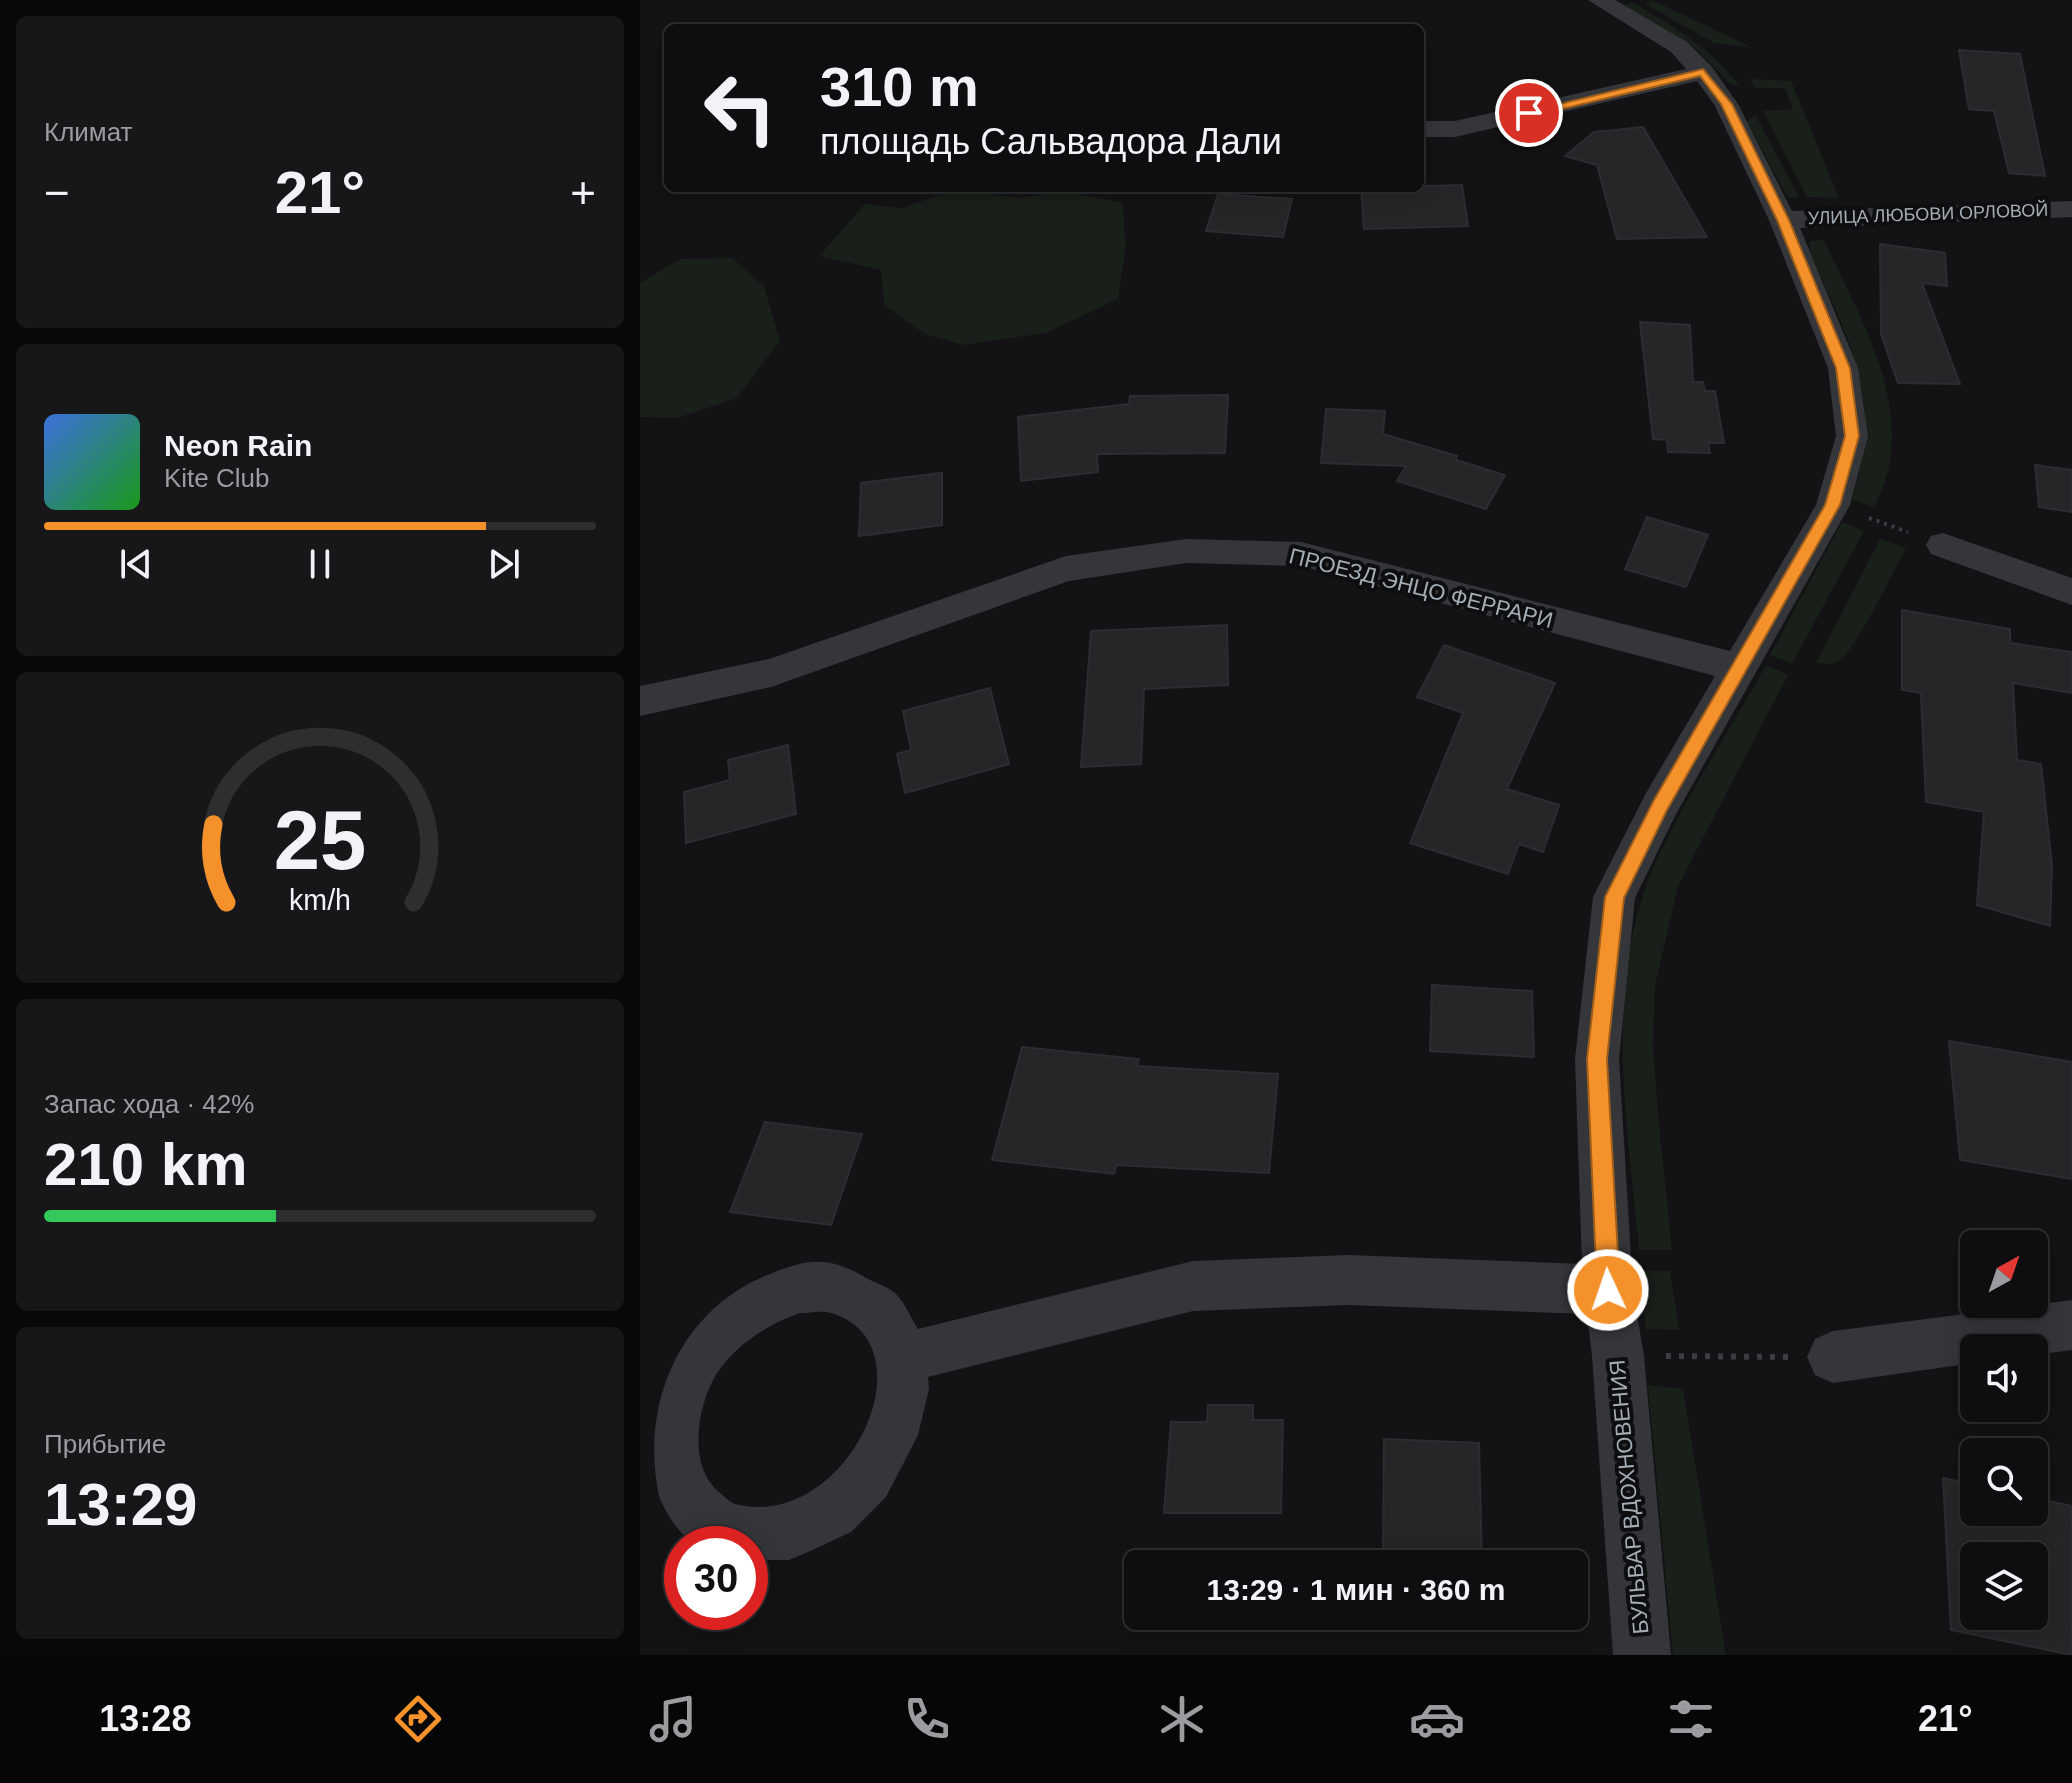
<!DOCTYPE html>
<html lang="ru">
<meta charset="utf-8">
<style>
:root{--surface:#0e0e10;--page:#171719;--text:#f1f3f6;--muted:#9b9c9f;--line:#2e2e30;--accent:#f5912a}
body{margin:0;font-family:Helvetica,sans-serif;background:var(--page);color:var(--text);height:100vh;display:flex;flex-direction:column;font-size:30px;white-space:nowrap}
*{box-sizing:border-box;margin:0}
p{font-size:26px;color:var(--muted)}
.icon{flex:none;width:44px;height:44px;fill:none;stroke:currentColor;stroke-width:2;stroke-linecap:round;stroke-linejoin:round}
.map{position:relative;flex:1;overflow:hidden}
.side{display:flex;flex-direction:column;gap:16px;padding:16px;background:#080809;width:640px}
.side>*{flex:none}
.banner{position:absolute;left:24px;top:24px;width:760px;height:168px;border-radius:12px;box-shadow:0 4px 20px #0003,0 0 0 2px var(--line);background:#0e0e10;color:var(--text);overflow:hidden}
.needle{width:52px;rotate:40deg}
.buttons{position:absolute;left:1320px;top:1230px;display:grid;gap:16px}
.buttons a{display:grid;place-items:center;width:88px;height:88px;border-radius:12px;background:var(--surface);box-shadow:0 4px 20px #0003,0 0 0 2px var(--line);font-size:40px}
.speed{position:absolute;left:24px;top:1526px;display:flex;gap:16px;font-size:40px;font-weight:700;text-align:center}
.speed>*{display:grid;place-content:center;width:104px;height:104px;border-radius:50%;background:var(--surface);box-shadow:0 4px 20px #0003,0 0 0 2px var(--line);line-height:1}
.speed .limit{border:12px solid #d22;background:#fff;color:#111}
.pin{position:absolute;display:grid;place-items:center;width:68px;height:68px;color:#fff;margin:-34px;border:4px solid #fff;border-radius:50%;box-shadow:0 2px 8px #0007}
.me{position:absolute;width:88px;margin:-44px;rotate:357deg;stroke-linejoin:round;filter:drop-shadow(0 0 6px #0008)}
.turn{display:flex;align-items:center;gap:28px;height:168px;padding:0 24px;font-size:36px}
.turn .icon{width:104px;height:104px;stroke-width:2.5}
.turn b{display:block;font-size:56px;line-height:68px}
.big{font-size:60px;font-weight:700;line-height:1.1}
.side .tile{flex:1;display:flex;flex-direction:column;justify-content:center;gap:12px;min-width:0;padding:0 28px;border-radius:12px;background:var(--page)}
.side .dial{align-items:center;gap:0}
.dial svg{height:208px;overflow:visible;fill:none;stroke:var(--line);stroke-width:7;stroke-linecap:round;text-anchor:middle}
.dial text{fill:var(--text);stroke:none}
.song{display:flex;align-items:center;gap:24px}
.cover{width:96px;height:96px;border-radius:12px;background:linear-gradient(135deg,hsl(220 70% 55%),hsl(120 70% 35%))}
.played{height:8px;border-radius:4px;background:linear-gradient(90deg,var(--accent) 80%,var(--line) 80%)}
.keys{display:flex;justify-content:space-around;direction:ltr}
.heat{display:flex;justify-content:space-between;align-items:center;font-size:44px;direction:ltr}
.charge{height:12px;border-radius:6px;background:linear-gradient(90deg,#34c759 42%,var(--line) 0)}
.trip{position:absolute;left:484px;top:1550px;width:464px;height:80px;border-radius:12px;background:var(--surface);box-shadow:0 4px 20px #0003,0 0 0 2px var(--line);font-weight:700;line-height:80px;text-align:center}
.tab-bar{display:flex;height:128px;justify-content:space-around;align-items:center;background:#060606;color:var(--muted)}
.tab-bar .icon{width:56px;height:56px}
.tab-bar .active{color:var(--accent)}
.tab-bar b{font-size:36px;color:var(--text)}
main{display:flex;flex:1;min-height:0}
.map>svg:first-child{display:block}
.green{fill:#191f19}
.building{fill:#262629;stroke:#2d2d31;stroke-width:2;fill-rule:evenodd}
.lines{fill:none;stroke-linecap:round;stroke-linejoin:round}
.path-far1{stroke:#3a3d41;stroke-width:4;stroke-dasharray:3 5;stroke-linecap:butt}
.path{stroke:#3a3d41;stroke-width:6;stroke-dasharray:5 8;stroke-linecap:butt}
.minor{fill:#34363a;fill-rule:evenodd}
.route{fill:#f5912a;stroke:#9f5e1b;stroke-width:2}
.labels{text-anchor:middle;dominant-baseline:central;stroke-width:8;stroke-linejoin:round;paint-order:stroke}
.far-street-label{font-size:18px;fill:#a4acb5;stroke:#0e0e10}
.street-label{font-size:22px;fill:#a4acb5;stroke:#0e0e10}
</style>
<main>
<section class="side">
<div class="tile"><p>Климат</p>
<div class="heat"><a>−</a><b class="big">21°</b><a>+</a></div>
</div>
<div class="tile">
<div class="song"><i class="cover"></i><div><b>Neon Rain</b><p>Kite Club</p></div></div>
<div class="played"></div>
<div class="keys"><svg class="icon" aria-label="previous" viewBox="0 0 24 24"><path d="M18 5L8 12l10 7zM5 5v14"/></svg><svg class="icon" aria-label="pause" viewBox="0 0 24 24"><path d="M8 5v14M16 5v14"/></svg><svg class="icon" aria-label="next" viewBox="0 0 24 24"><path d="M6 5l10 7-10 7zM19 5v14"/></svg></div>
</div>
<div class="tile dial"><svg viewBox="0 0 100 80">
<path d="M14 69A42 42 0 1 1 86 69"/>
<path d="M14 69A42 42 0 0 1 9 39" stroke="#f5912a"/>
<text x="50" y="56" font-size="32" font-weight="700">25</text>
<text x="50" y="72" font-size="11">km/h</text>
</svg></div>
<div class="tile"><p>Запас хода · 42%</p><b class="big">210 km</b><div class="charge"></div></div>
<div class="tile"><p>Прибытие</p><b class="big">13:29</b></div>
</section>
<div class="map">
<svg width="1432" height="1655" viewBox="0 0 1432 1655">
<rect width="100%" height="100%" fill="#131315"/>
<path class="green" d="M1012,0L1113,48L1074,43L1005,4Z
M992,2C1034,27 1072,48 1101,88L1088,82L1055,48L984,6Z
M1110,79L1151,81L1199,198L1167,197L1123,111L1153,109L1145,88H1114Z
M1115,114L1159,197L1148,198L1107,122Z
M316,189L378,198L422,192L482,202L486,244L478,299L406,333L323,345L285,334L244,305L241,270L179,256L225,204L262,208Z
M1184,240C1216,310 1264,386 1249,466C1247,480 1239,494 1235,507L1212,500C1244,395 1210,344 1169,250L1170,241Z
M92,258L124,286L140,341L97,398L37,418L0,417V283L40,259Z
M1202,522L1224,531L1152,664L1130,655Z
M1240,539L1266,548C1255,568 1214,656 1196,663C1190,665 1182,663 1176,663Z
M1126,665L1148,675L1038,886L1015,986L1013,1044L1018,1115L1032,1250H999C987,1121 961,978 1019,855C1050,790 1091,728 1126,665Z
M998,1270L1030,1271L1039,1330L1006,1329Z
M1008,1385L1043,1389L1086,1655H1033Z"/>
<path class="building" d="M1319,50L1380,54L1405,176L1369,173L1354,111L1329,109Z
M1003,127L1067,237L977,239L957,165L925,156L954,132Z
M822,185L828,226L724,229L721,188Z
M578,194L652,199L643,237L566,231Z
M1240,244L1305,253L1307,286L1282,283L1320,384L1258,383L1241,334Z
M1000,322L1050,325L1053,382H1063L1065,391H1075L1084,443H1068L1070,453L1028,452L1027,440L1013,439Z
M588,395L585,453L457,454L458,472L381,481L378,417L489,404L490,396Z
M686,409L745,411L743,434L817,456L816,460L865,475L846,509L757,481L766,466L681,463Z
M1395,465L1432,470V512L1399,507Z
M302,473V525L219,536L221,483Z
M1007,517L1068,535L1046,587L985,569Z
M1262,610L1370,629V643L1432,652V693L1373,683L1377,760L1401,764L1412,865L1410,926L1337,905L1344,812L1286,802L1281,693L1262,690Z
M587,625L588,685L504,689L501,764L441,767L451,631Z
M804,645L915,683L867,789L919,805L903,852L879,844L868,874L770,843L823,713L777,697Z
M350,688L369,764L265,793L257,754L271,750L263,711Z
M148,745L156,814L46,843L44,792L90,780L88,760Z
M792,985L892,991L894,1057L790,1051Z
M1309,1041L1432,1062V1179L1320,1160Z
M382,1047L499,1059L497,1066L638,1074L629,1173L476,1165L474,1174L352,1160Z
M125,1122L222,1134L191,1225L90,1212Z
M568,1405H613V1420H643L641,1513H524L531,1422H567Z
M744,1439L839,1443L842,1564H743Z
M1303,1478L1334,1485V1512H1394V1498L1432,1506V1655L1311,1630ZM1334,1556H1394V1616H1334Z"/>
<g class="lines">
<path class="path-far1" d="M1229,518L1268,532"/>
<path class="path" d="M1026,1356L1148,1357"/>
<path class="minor" d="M948,0H975L1047,42L1072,67L1098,104L1152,211L1432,201V217L1160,228L1218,368L1228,436L1210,505L1035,816L995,898L979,1059L993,1290L1004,1356L1031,1655H973L952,1356L947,1314L708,1305L553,1311L288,1377L289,1389L278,1435L246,1497L211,1532L168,1552L149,1560H110V1544C95,1544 70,1549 56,1543C38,1535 26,1513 19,1496C0,1405 39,1312 125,1276C147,1267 171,1257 195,1264C206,1267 218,1273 228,1279C236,1283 248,1287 255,1293C264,1301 271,1318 278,1329L553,1261L708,1255L942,1264L935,1059L953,897L1006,793L1075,676L661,566L546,563L429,581L131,687L0,716V686L129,659L426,556L546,539L661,542L1090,651L1176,505L1196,436L1188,368L1129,220L1074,104L1057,81L815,137H780V121H815L1046,69L1031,52ZM160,1313C169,1313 181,1310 191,1313C293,1343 210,1528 99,1505C91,1504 85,1497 79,1492C47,1465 57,1405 77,1373C97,1344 128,1324 160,1313Z
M1303,533L1432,578V605L1291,554L1286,545L1291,536Z
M1432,1300V1350L1394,1355V1348H1334V1363L1193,1383L1175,1375L1167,1357L1175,1339L1193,1331Z"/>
</g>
<path class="route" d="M1063,69L1092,104L1149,220L1210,368L1219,436L1200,505L1027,810L984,898L967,1059L980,1290L976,1298L968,1302L960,1298L957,1290L947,1059L965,897L1014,800L1185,505L1205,436L1196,368L1137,220L1081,104L1060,76L889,117L883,113Z"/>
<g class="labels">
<g class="far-street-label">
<text transform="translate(1288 214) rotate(-2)">УЛИЦА ЛЮБОВИ ОРЛОВОЙ</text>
</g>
<g class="street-label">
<text transform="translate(781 588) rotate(14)">ПРОЕЗД ЭНЦО ФЕРРАРИ</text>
<text transform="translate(989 1497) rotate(-95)">БУЛЬВАР ВДОХНОВЕНИЯ</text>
</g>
</g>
</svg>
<div class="buttons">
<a><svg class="needle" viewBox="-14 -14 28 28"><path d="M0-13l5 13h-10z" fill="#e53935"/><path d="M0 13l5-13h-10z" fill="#9b9c9f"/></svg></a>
<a><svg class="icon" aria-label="sound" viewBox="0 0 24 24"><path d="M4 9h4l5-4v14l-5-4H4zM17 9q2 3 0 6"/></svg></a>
<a><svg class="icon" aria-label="search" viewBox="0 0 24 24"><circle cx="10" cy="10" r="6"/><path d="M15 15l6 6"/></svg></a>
<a><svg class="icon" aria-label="layers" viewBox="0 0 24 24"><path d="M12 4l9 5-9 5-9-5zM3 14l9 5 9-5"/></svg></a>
</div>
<div class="speed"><div class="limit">30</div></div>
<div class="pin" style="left:889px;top:113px;background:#d93025"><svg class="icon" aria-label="arrive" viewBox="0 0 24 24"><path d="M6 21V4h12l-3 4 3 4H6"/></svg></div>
<svg class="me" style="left:968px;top:1290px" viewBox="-20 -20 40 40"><circle r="17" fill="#f5912a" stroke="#fff" stroke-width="3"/><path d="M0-11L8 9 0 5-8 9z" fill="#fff"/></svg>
<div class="trip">13:29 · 1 мин · 360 m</div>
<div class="banner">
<div class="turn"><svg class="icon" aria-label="left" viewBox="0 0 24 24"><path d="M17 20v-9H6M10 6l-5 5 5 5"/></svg><div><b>310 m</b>площадь Сальвадора Дали</div></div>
</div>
</div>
</main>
<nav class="tab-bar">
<b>13:28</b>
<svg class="icon active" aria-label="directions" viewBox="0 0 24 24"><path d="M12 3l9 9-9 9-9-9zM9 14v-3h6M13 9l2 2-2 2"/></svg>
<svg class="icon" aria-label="music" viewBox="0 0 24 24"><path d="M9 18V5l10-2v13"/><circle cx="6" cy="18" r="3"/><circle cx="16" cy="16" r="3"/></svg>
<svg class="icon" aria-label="phone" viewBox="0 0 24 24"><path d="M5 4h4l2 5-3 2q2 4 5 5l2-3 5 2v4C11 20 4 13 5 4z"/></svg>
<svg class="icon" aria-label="climate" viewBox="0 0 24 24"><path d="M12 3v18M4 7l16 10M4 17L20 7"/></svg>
<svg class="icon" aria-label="car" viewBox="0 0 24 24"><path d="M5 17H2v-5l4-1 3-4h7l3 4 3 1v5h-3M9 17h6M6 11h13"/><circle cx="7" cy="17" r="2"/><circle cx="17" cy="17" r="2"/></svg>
<svg class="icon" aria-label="filters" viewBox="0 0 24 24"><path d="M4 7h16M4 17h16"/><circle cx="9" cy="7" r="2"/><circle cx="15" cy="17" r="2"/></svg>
<b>21°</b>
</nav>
